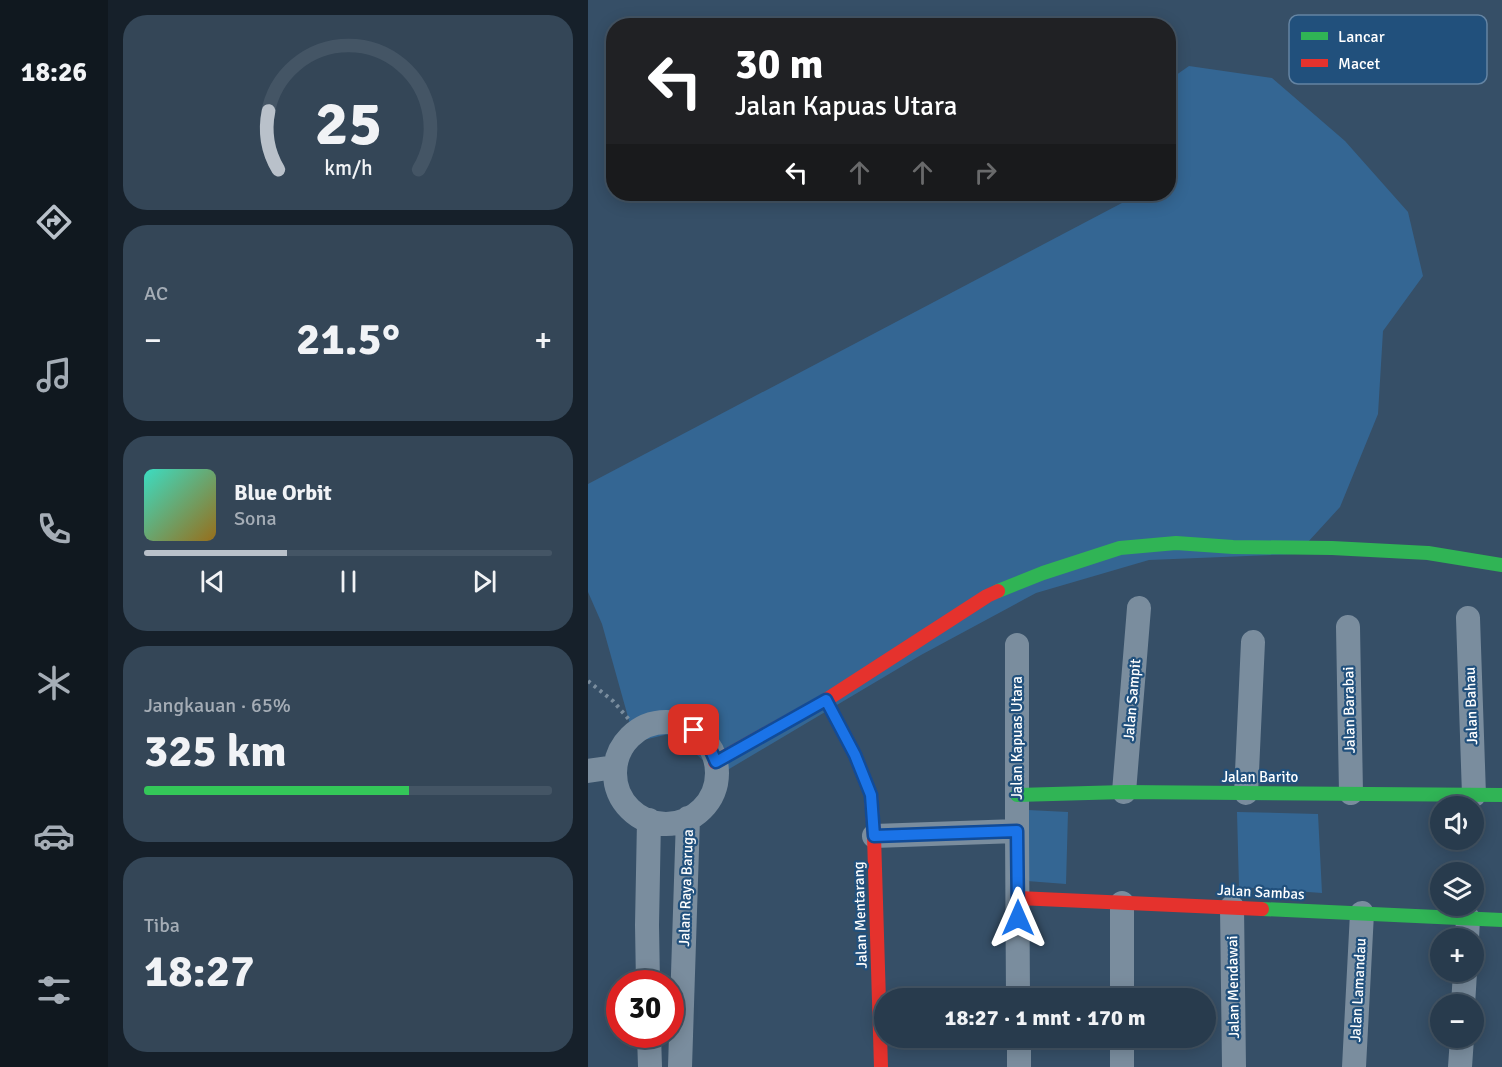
<!DOCTYPE html>
<html lang="id">
<meta charset="utf-8">
<style>
:root{--surface:#283b4d;--page:#344657;--text:#f1f3f6;--muted:#a5adb6;--line:#445565;--accent:#b9c1ca}
body{margin:0;font-family:Signika,sans-serif;background:var(--page);color:var(--text);height:100vh;display:flex;flex-direction:column;font-size:22px;white-space:nowrap}
*{box-sizing:border-box;margin:0}
p{font-size:20px;color:var(--muted)}
.icon{flex:none;width:33px;height:33px;fill:none;stroke:currentColor;stroke-width:2;stroke-linecap:round;stroke-linejoin:round}
.map{position:relative;flex:1;overflow:hidden}
.side{display:flex;flex-direction:column;gap:15px;padding:15px;background:#16202a;width:480px}
.side>*{flex:none}
.top-card{position:absolute;left:18px;top:18px;width:570px;height:183px;border-radius:24px;box-shadow:0 3px 15px #0003,0 0 0 2px var(--line);background:#202124;color:#fff;overflow:hidden}
.controls{position:absolute;left:842px;top:796px;display:grid;gap:12px}
.controls a{display:grid;place-items:center;width:54px;height:54px;border-radius:50%;background:var(--surface);box-shadow:0 3px 15px #0003,0 0 0 2px var(--line);font-size:30px}
.speed{position:absolute;left:18px;top:970px;display:flex;gap:12px;font-size:30px;font-weight:700;text-align:center}
.speed>*{display:grid;place-content:center;width:78px;height:78px;border-radius:50%;background:var(--surface);box-shadow:0 3px 15px #0003,0 0 0 2px var(--line);line-height:1}
.speed .limit{border:9px solid #d22;background:#fff;color:#111}
.pin{position:absolute;display:grid;place-items:center;width:51px;height:51px;color:#fff;margin:-26px;border-radius:12px;box-shadow:0 3px 9px #0006}
.me{position:absolute;width:66px;margin:-33px;rotate:0deg;stroke-linejoin:round;filter:drop-shadow(0 0 4px #0008)}
.turn{display:flex;align-items:center;gap:21px;height:126px;padding:0 30px;font-size:27px}
.turn .icon{width:78px;height:78px;stroke-width:2.5}
.turn b{display:block;font-size:42px;line-height:51px}
.lanes{display:flex;align-items:center;height:57px;padding:0 30px;background:#0003;justify-content:center;gap:30px;direction:ltr}
.lanes .off{opacity:.35}
.big{font-size:45px;font-weight:700;line-height:1.1}
.side .card{flex:1;display:flex;flex-direction:column;justify-content:center;gap:9px;min-width:0;padding:0 21px;border-radius:24px;background:var(--page)}
.side .dial{align-items:center;gap:0}
.dial svg{height:156px;overflow:visible;fill:none;stroke:var(--line);stroke-width:7;stroke-linecap:round;text-anchor:middle}
.dial text{fill:var(--text);stroke:none}
.song{display:flex;align-items:center;gap:18px}
.cover{width:72px;height:72px;border-radius:9px;background:linear-gradient(135deg,hsl(170 70% 55%),hsl(40 70% 35%))}
.played{height:6px;border-radius:3px;background:linear-gradient(90deg,var(--accent) 35%,var(--line) 35%)}
.keys{display:flex;justify-content:space-around;direction:ltr}
.heat{display:flex;justify-content:space-between;align-items:center;font-size:33px;direction:ltr}
.charge{height:9px;border-radius:4px;background:linear-gradient(90deg,#34c759 65%,var(--line) 0)}
.trip{position:absolute;left:286px;top:988px;width:342px;height:60px;border-radius:30px;background:var(--surface);box-shadow:0 3px 15px #0003,0 0 0 2px var(--line);font-weight:700;line-height:60px;text-align:center}
main{display:flex;flex:1;min-height:0}
.dock{display:flex;flex-direction:column;width:108px;justify-content:space-around;align-items:center;background:#10181f;color:var(--muted)}
.dock .icon{width:42px;height:42px}
.dock .on{color:var(--accent)}
.dock b{font-size:27px;color:var(--text)}
.map>svg:first-child{display:block}
.green{fill:#346693}
.lines{fill:none;stroke-linecap:round;stroke-linejoin:round}
.path{stroke:#7a8d9e;stroke-width:4;stroke-dasharray:3 4.5;stroke-linecap:butt}
.street{stroke:#7a8d9e;stroke-width:24}
.fast{stroke:#30b455;stroke-width:14}
.jam{stroke:#e5322d;stroke-width:14}
.route-casing{stroke:#114b97;stroke-width:15}
.route{stroke:#1a73e8;stroke-width:10}
.labels{text-anchor:middle;dominant-baseline:central;stroke-width:4.5;stroke-linejoin:round;paint-order:stroke}
.street-label{font-size:15px;fill:#fff;stroke:#21507c}
.key{fill:#21507c;stroke:#6484a3;stroke-width:1.5}
.key-label{font-size:16px;fill:#fff}
</style>
<main>
<nav class="dock">
<b>18:26</b>
<svg class="icon on" aria-label="directions" viewBox="0 0 24 24"><path d="M12 3l9 9-9 9-9-9zM9 14v-3h6M13 9l2 2-2 2"/></svg>
<svg class="icon" aria-label="music" viewBox="0 0 24 24"><path d="M9 18V5l10-2v13"/><circle cx="6" cy="18" r="3"/><circle cx="16" cy="16" r="3"/></svg>
<svg class="icon" aria-label="phone" viewBox="0 0 24 24"><path d="M5 4h4l2 5-3 2q2 4 5 5l2-3 5 2v4C11 20 4 13 5 4z"/></svg>
<svg class="icon" aria-label="climate" viewBox="0 0 24 24"><path d="M12 3v18M4 7l16 10M4 17L20 7"/></svg>
<svg class="icon" aria-label="car" viewBox="0 0 24 24"><path d="M5 17H2v-5l4-1 3-4h7l3 4 3 1v5h-3M9 17h6M6 11h13"/><circle cx="7" cy="17" r="2"/><circle cx="17" cy="17" r="2"/></svg>
<svg class="icon" aria-label="filters" viewBox="0 0 24 24"><path d="M4 7h16M4 17h16"/><circle cx="9" cy="7" r="2"/><circle cx="15" cy="17" r="2"/></svg>
</nav>
<section class="side">
<div class="card dial"><svg viewBox="0 0 100 80">
<path d="M14 69A42 42 0 1 1 86 69"/>
<path d="M14 69A42 42 0 0 1 9 39" stroke="#b9c1ca"/>
<text x="50" y="56" font-size="32" font-weight="700">25</text>
<text x="50" y="72" font-size="11">km/h</text>
</svg></div>
<div class="card"><p>AC</p>
<div class="heat"><a>−</a><b class="big">21.5°</b><a>+</a></div>
</div>
<div class="card">
<div class="song"><i class="cover"></i><div><b>Blue Orbit</b><p>Sona</p></div></div>
<div class="played"></div>
<div class="keys"><svg class="icon" aria-label="previous" viewBox="0 0 24 24"><path d="M18 5L8 12l10 7zM5 5v14"/></svg><svg class="icon" aria-label="pause" viewBox="0 0 24 24"><path d="M8 5v14M16 5v14"/></svg><svg class="icon" aria-label="next" viewBox="0 0 24 24"><path d="M6 5l10 7-10 7zM19 5v14"/></svg></div>
</div>
<div class="card"><p>Jangkauan · 65%</p><b class="big">325 km</b><div class="charge"></div></div>
<div class="card"><p>Tiba</p><b class="big">18:27</b></div>
</section>
<div class="map">
<svg width="914" height="1067" viewBox="0 0 914 1067">
<rect width="100%" height="100%" fill="#364f67"/>
<path class="green" d="M601,66L684,78L757,141L820,212L835,276L795,331L790,414L752,507L709,554L561,560L448,593L333,655L131,775L85,733L47,742L14,624L0,592V484L551,194H580L581,80Z
M440,810L480,812L478,884L439,881Z
M649,812L730,814L734,893L651,887Z"/>
<g class="lines">
<path class="path" d="M0,681L25,701L50,730"/>
<path class="street" d="M880,618L886,795
M760,627L763,793
M27 773a51 51 0 1 1 102 0a51 51 0 1 1-102 0Z
M0,771L27,767
M536,792L551,608
M658,793L665,642
M429,831L430,999
M286,836L429,831V645
M644,907L646,1067
M879,939L880,918
M60,984L59,925L61,820
M534,999V903
M875,1005L877,972
M61,1035L62,1067
M431,1038V1067
M92,1067L100,818
M534,1067V1038
M766,1067L774,913
M872,1067L874,1038"/>
<path class="fast" d="M410,591L455,573L532,548L588,543L645,547L744,548L840,553L914,565
M429,795L536,792L914,795
M674,909L914,920"/>
<path class="jam" d="M238,700L267,755L283,795L286,836L293,1067
M127,762L238,700L399,596L410,591
M430,898L674,909"/>
</g>
<g class="lines">
<defs>
<path id="route" d="M106,730L120,744L128,762L238,700L267,755L283,795L286,836L429,831L430,918"/>
</defs>
<use href="#route" class="route-casing"/>
<use href="#route" class="route"/>
</g>
<g class="labels">
<g class="street-label">
<text transform="translate(544 700) rotate(-85)">Jalan Sampit</text>
<text transform="translate(883 706) rotate(-92)">Jalan Bahau</text>
<text transform="translate(761 710) rotate(-91)">Jalan Barabai</text>
<text transform="translate(429 738) rotate(-90)">Jalan Kapuas Utara</text>
<text x="672" y="777">Jalan Barito</text>
<text transform="translate(98 888) rotate(-88)">Jalan Raya Baruga</text>
<text transform="translate(673 892) rotate(3)">Jalan Sambas</text>
<text transform="translate(272 915) rotate(-92)">Jalan Mentarang</text>
<text transform="translate(645 987) rotate(-91)">Jalan Mendawai</text>
<text transform="translate(770 990) rotate(-87)">Jalan Lamandau</text>
</g>
</g>
<rect x="701" y="15" width="198" height="69" rx="9" class="key"/>
<rect x="713" y="32" width="27" height="8" fill="#30b455"/>
<rect x="713" y="59" width="27" height="8" fill="#e5322d"/>
<g class="key-label">
<text x="750" y="42">Lancar</text>
<text x="750" y="69">Macet</text>
</g>
</svg>
<div class="controls">
<a><svg class="icon" aria-label="sound" viewBox="0 0 24 24"><path d="M4 9h4l5-4v14l-5-4H4zM17 9q2 3 0 6"/></svg></a>
<a><svg class="icon" aria-label="layers" viewBox="0 0 24 24"><path d="M12 4l9 5-9 5-9-5zM3 14l9 5 9-5"/></svg></a>
<a>+</a>
<a>−</a>
</div>
<div class="speed"><div class="limit">30</div></div>
<div class="pin" style="left:106px;top:730px;background:#d93025"><svg class="icon" aria-label="arrive" viewBox="0 0 24 24"><path d="M6 21V4h12l-3 4 3 4H6"/></svg></div>
<svg class="me" style="left:430px;top:918px" viewBox="-20 -20 40 40"><path d="M0-17L14 15 0 8-14 15z" fill="#1a73e8" stroke="#fff" stroke-width="4"/></svg>
<div class="trip">18:27 · 1 mnt · 170 m</div>
<div class="top-card">
<div class="turn"><svg class="icon" aria-label="left" viewBox="0 0 24 24"><path d="M17 20v-9H6M10 6l-5 5 5 5"/></svg><div><b>30 m</b>Jalan Kapuas Utara</div></div>
<div class="lanes"><svg class="icon" aria-label="left" viewBox="0 0 24 24"><path d="M17 20v-9H6M10 6l-5 5 5 5"/></svg><svg class="icon off" aria-label="ahead" viewBox="0 0 24 24"><path d="M12 20V5M6 11l6-6 6 6"/></svg><svg class="icon off" aria-label="ahead" viewBox="0 0 24 24"><path d="M12 20V5M6 11l6-6 6 6"/></svg><svg class="icon off" aria-label="right" viewBox="0 0 24 24"><path d="M7 20v-9h11M14 6l5 5-5 5"/></svg></div>
</div>
</div>
</main>
